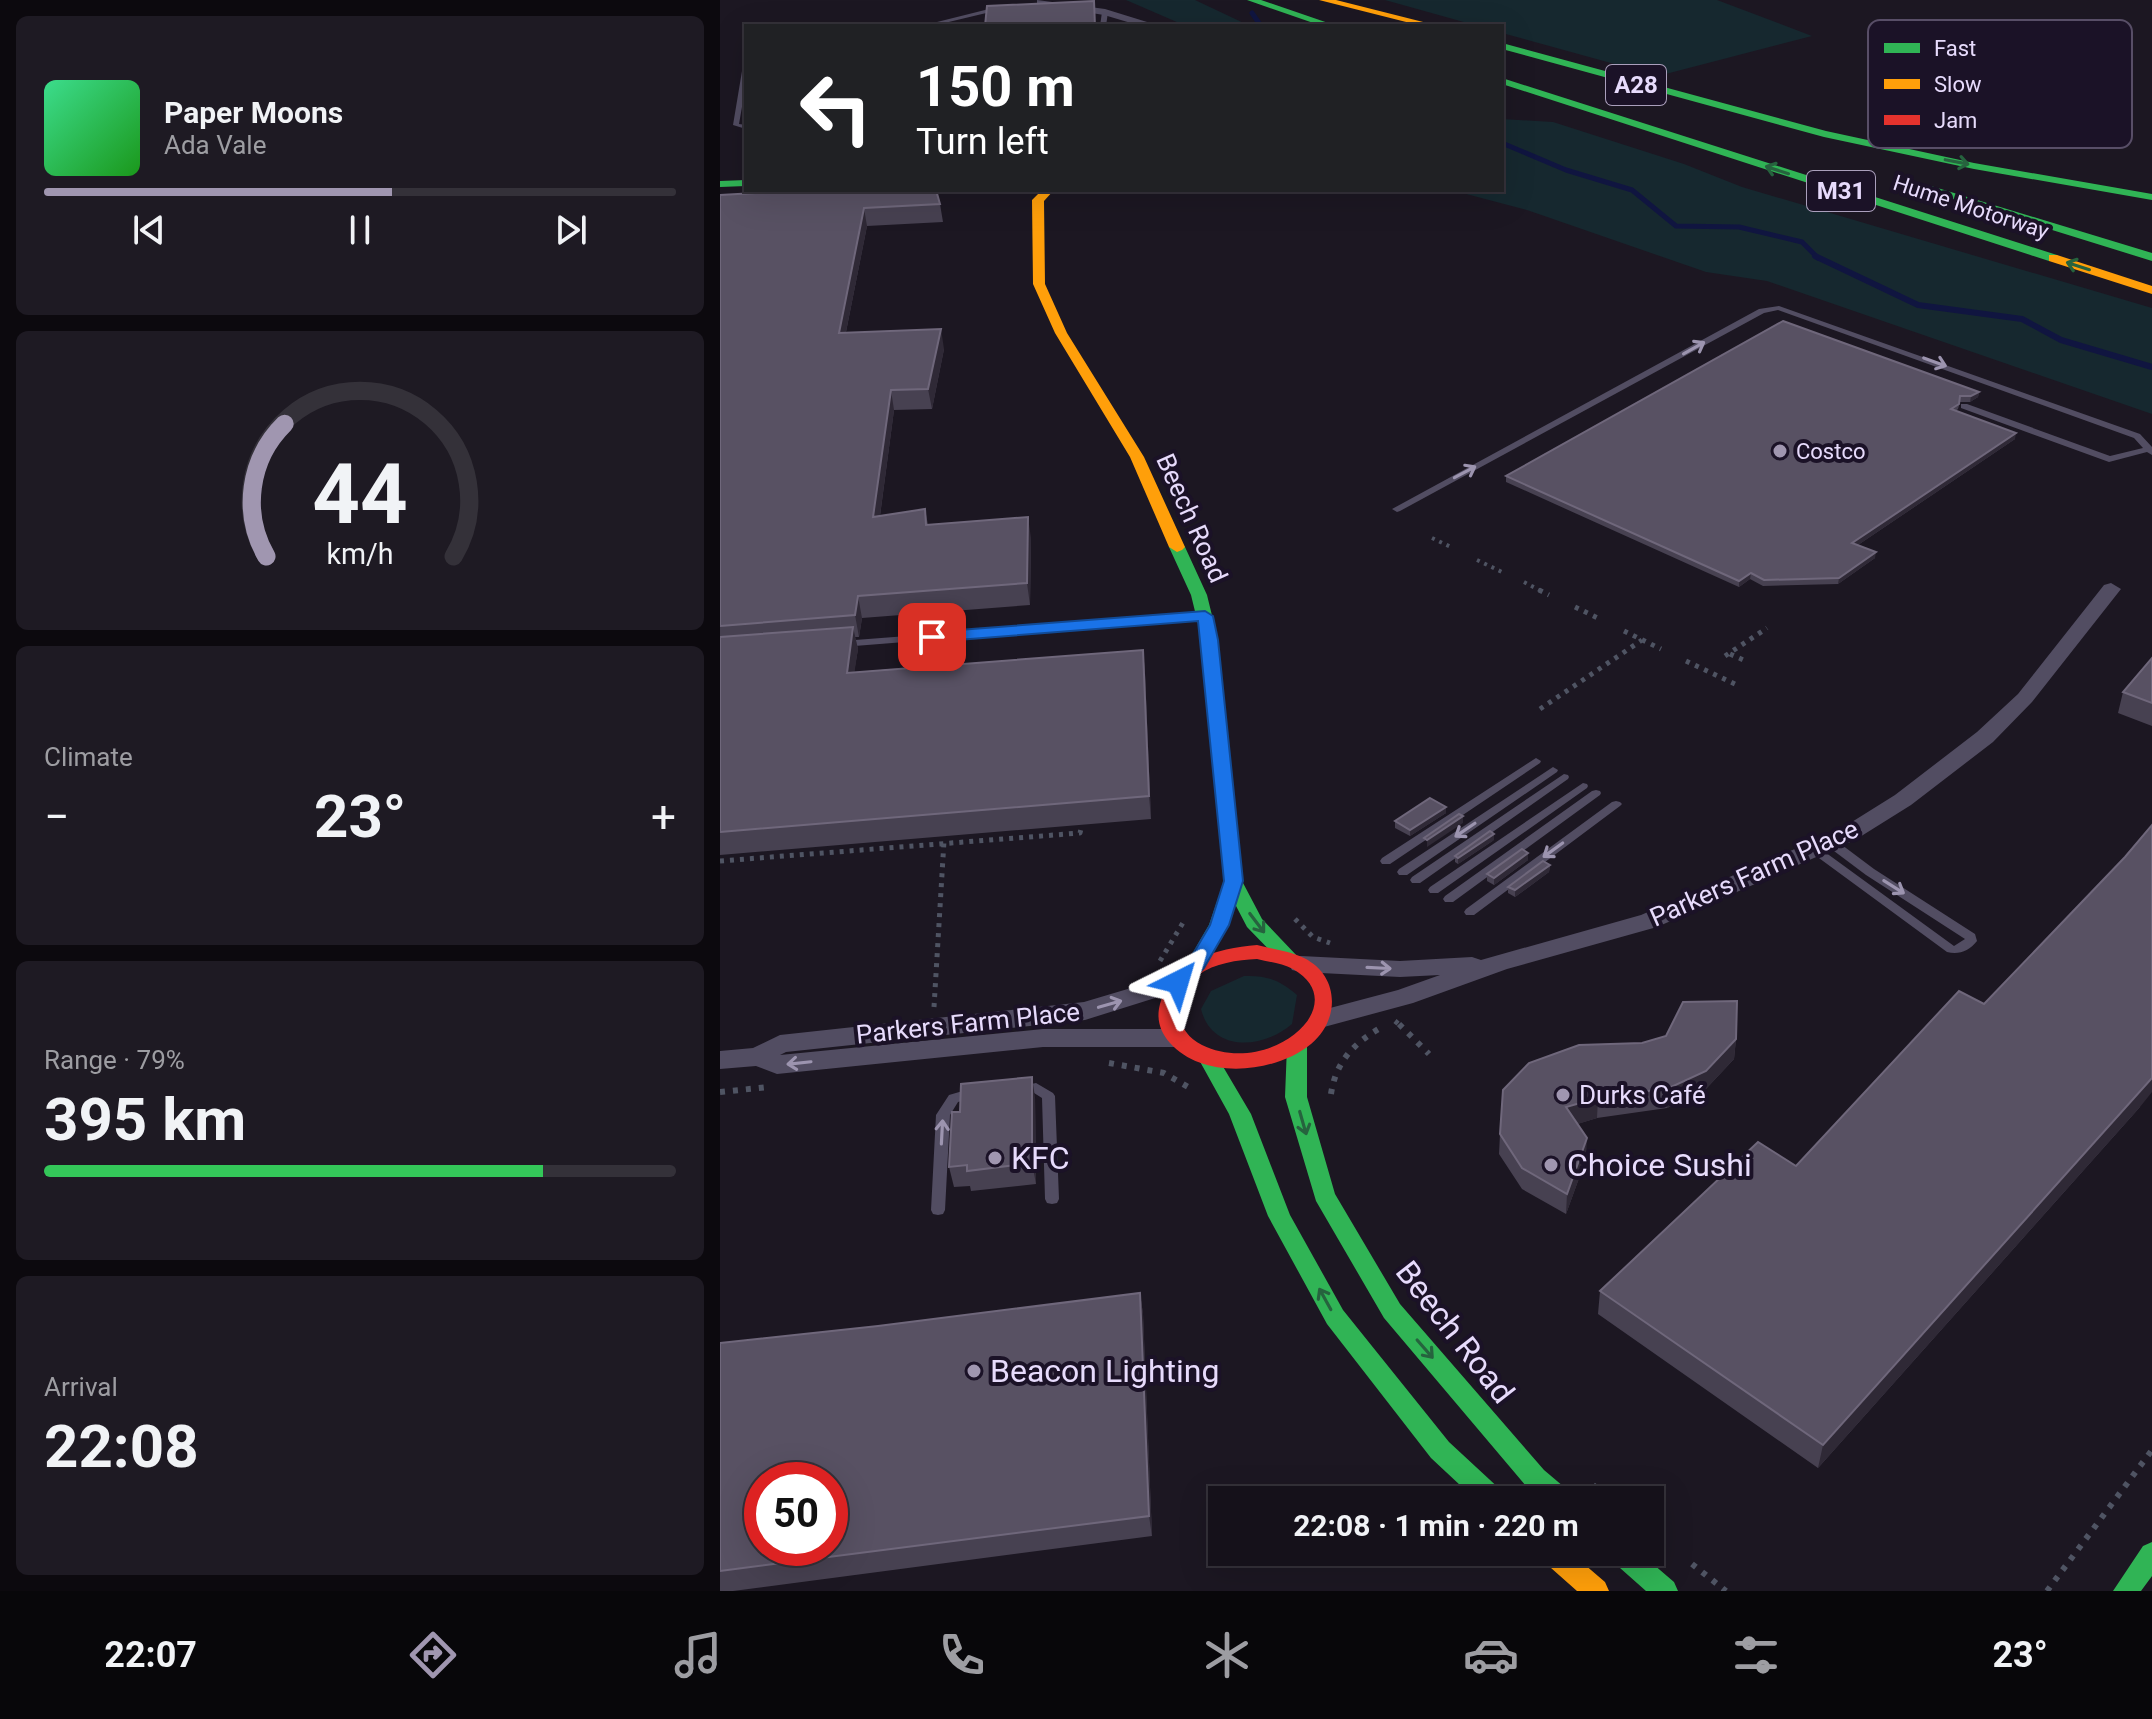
<!DOCTYPE html>
<meta charset="utf-8">
<style>
:root{--surface:#15111a;--page:#1e1a23;--text:#f1f3f6;--muted:#9d9da2;--line:#343139;--accent:#a096b0}
body{margin:0;font-family:Roboto,sans-serif;background:var(--page);color:var(--text);height:100vh;display:flex;flex-direction:column;font-size:30px;white-space:nowrap}
*{box-sizing:border-box;margin:0}
p{font-size:26px;color:var(--muted)}
.icon{flex:none;width:44px;height:44px;fill:none;stroke:currentColor;stroke-width:2;stroke-linecap:round;stroke-linejoin:round}
.map{position:relative;flex:1;overflow:hidden}
.side{display:flex;flex-direction:column;gap:16px;padding:16px;background:#0c090e;width:720px}
.side>*{flex:none}
.hud{position:absolute;left:24px;top:24px;width:760px;height:168px;border-radius:0px;box-shadow:0 8px 32px #0002,0 0 0 2px var(--line);background:#202124;color:#fff;overflow:hidden}
.speed{position:absolute;left:24px;top:1462px;display:flex;gap:16px;font-size:40px;font-weight:700;text-align:center}
.speed>*{display:grid;place-content:center;width:104px;height:104px;border-radius:50%;background:var(--surface);box-shadow:0 8px 32px #0002,0 0 0 2px var(--line);line-height:1}
.speed .limit{border:12px solid #d22;background:#fff;color:#111}
.pin{position:absolute;display:grid;place-items:center;width:68px;height:68px;color:#fff;margin:-34px;border-radius:16px;box-shadow:0 4px 12px #0006}
.me{position:absolute;width:88px;margin:-44px;rotate:40deg;stroke-linejoin:round;filter:drop-shadow(0 0 6px #0008)}
.turn{display:flex;align-items:center;gap:28px;height:168px;padding:0 40px;font-size:36px}
.turn .icon{width:104px;height:104px;stroke-width:2.5}
.turn b{display:block;font-size:56px;line-height:68px}
.big{font-size:60px;font-weight:700;line-height:1.1}
.side .card{flex:1;display:flex;flex-direction:column;justify-content:center;gap:12px;min-width:0;padding:0 28px;border-radius:12px;background:var(--page)}
.side .dial{align-items:center;gap:0}
.dial svg{height:208px;overflow:visible;fill:none;stroke:var(--line);stroke-width:7;stroke-linecap:round;text-anchor:middle}
.dial text{fill:var(--text);stroke:none}
.song{display:flex;align-items:center;gap:24px}
.cover{width:96px;height:96px;border-radius:12px;background:linear-gradient(135deg,hsl(150 70% 55%),hsl(120 70% 35%))}
.played{height:8px;border-radius:4px;background:linear-gradient(90deg,var(--accent) 55%,var(--line) 55%)}
.keys{display:flex;justify-content:space-around;direction:ltr}
.heat{display:flex;justify-content:space-between;align-items:center;font-size:44px;direction:ltr}
.charge{height:12px;border-radius:6px;background:linear-gradient(90deg,#34c759 79%,var(--line) 0)}
.trip{position:absolute;left:488px;top:1486px;width:456px;height:80px;border-radius:0px;background:var(--surface);box-shadow:0 8px 32px #0002,0 0 0 2px var(--line);font-weight:700;line-height:80px;text-align:center}
.tabs{display:flex;height:128px;justify-content:space-around;align-items:center;background:#08070a;color:var(--muted)}
.tabs .icon{width:56px;height:56px}
.tabs .selected{color:var(--accent)}
.tabs b{font-size:36px;color:var(--text)}
main{display:flex;flex:1;min-height:0}
.map>svg:first-child{display:block}
.green{fill:#16282f}
.lines{fill:none;stroke-linecap:round;stroke-linejoin:round}
.stream-far1{stroke:#101540;stroke-width:5}
.stream{stroke:#101540;stroke-width:6}
.path-far2{stroke:#4f5463;stroke-width:4;stroke-dasharray:3 5;stroke-linecap:butt}
.path-far1{stroke:#4f5463;stroke-width:5;stroke-dasharray:4 6;stroke-linecap:butt}
.path{stroke:#4f5463;stroke-width:6;stroke-dasharray:5 8;stroke-linecap:butt}
.lane{fill:#524d62;fill-rule:evenodd}
.street{fill:#524d62;fill-rule:evenodd}
.fast{fill:#30b455;fill-rule:evenodd}
.slow{fill:#ff9f0a;fill-rule:evenodd}
.jam{fill:#e5322d;fill-rule:evenodd}
.wall{fill:#474151}
.shaded-wall{fill:#2f2936}
.building{fill:#585163;stroke:#6f677b;stroke-width:2;fill-rule:evenodd}
.oneway{stroke:#26633e}
.oneway2{stroke:#9c94af}
.route{fill:#1a73e8;stroke:#114b97;stroke-width:2}
.poi-dot{fill:#a096b0;stroke:#1b1227;stroke-width:3}
.labels{text-anchor:middle;dominant-baseline:central;stroke-width:8;stroke-linejoin:round;paint-order:stroke}
.far-street-label{font-size:22px;fill:#e7dbfc;stroke:#1b1227}
.far-poi-label{font-size:22px;fill:#e7dbfc;stroke:#1b1227;text-anchor:start}
.shield{fill:#1b1227;stroke:#aa9fbc;stroke-width:2}
.shield-label{font-size:24px;font-weight:bold;fill:#e7dbfc}
.street-label{font-size:26px;fill:#e7dbfc;stroke:#1b1227}
.poi-label{font-size:26px;fill:#e7dbfc;stroke:#1b1227;text-anchor:start}
.near-poi-label{font-size:32px;fill:#e7dbfc;stroke:#1b1227;text-anchor:start}
.near-street-label{font-size:32px;fill:#e7dbfc;stroke:#1b1227}
.key{fill:#1b1227;stroke:#584e67;stroke-width:2}
.key-label{font-size:22px;fill:#e7dbfc}
</style>
<main>
<section class="side">
<div class="card">
<div class="song"><i class="cover"></i><div><b>Paper Moons</b><p>Ada Vale</p></div></div>
<div class="played"></div>
<div class="keys"><svg class="icon" aria-label="previous" viewBox="0 0 24 24"><path d="M18 5L8 12l10 7zM5 5v14"/></svg><svg class="icon" aria-label="pause" viewBox="0 0 24 24"><path d="M8 5v14M16 5v14"/></svg><svg class="icon" aria-label="next" viewBox="0 0 24 24"><path d="M6 5l10 7-10 7zM19 5v14"/></svg></div>
</div>
<div class="card dial"><svg viewBox="0 0 100 80">
<path d="M14 69A42 42 0 1 1 86 69"/>
<path d="M14 69A42 42 0 0 1 21 18" stroke="#a096b0"/>
<text x="50" y="56" font-size="32" font-weight="700">44</text>
<text x="50" y="72" font-size="11">km/h</text>
</svg></div>
<div class="card"><p>Climate</p>
<div class="heat"><a>−</a><b class="big">23°</b><a>+</a></div>
</div>
<div class="card"><p>Range · 79%</p><b class="big">395 km</b><div class="charge"></div></div>
<div class="card"><p>Arrival</p><b class="big">22:08</b></div>
</section>
<div class="map">
<svg width="1432" height="1591" viewBox="0 0 1432 1591">
<rect width="100%" height="100%" fill="#1c1722"/>
<path class="green" d="M406,0H475L530,26H466Z
M665,0H997L1092,36L938,76L782,33V26H758Z
M782,119L833,122L964,164L1022,187L1432,308V414L1047,281L986,272L807,210L731,190H782Z
M524,976C546,975 560,980 577,995L572,1024C543,1049 492,1053 481,1009L491,991Z"/>
<g class="lines">
<path class="stream-far1" d="M532,13L541,26
M782,143L846,170L912,190L956,226L1019,227L1082,242L1098,258"/>
<path class="stream" d="M1095,256L1198,305L1302,319L1341,340L1432,367"/>
<path class="path-far2" d="M712,538L733,548
M757,560L782,572
M804,582L823,592"/>
<path class="path-far1" d="M819,590L829,595
M855,607L880,619
M904,631L941,649
M1010,654L1028,662
M1005,656L1047,628
M966,661L1015,684
M820,709L922,640
M0,861L360,833L362,825
M575,919L593,937L610,943
M440,961L464,921
M214,1007L224,841
M675,1021L681,1026"/>
<path class="path" d="M679,1024L709,1054
M389,1063L444,1073L470,1088
M0,1092L49,1087
M611,1094C616,1061 634,1043 662,1027
M873,1485L890,1500
M930,1531L939,1538
M972,1564L1006,1591
M1327,1591L1432,1450"/>
<path class="lane" d="M281,6L283,7V9L212,26H201Z
M385,10L388,12L386,26H380L382,12Z
M26,63V84L19,124L26,125V129L13,125L23,65Z
M1059,306L1420,434L1432,447V455L1427,452L1389,462L1241,408V404H1247L1390,456L1423,448L1414,438L1058,310L1044,313L680,511L677,512L672,509L1039,309Z
M484,613L489,616L487,618L122,647L117,644L122,641Z
M816,758L821,761L820,763L670,864H662L660,861L662,858Z
M833,767L838,770L837,772L687,875H679L677,872L679,869Z
M844,774L848,775L849,777L848,779L700,883H692L690,880L692,877Z
M863,783L867,784L868,786L867,788L718,893H710L708,890L710,887Z
M876,790L880,791L881,793L880,795L733,902H725L723,899L725,896L872,791Z
M896,801L900,802L902,804L900,806L754,915H746L744,912L746,909L892,802Z
M1110,838L1114,839L1154,869L1255,934L1257,941C1249,951 1239,955 1227,952L1088,850L1094,846L1098,847L1234,946L1245,939L1146,875L1106,845L1104,842Z
M316,1083L333,1093L335,1096L339,1199L337,1203L332,1204L327,1203L325,1199L322,1098L314,1093L302,1095L297,1093L296,1090L297,1087Z
M253,1088L258,1090L259,1093L258,1096L238,1102L230,1115L225,1210L223,1214L218,1215L213,1214L211,1210L216,1115L229,1095Z"/>
<path class="street" d="M317,0L385,9L440,26H421L384,15L321,5L317,4Z
M1391,583L1401,589L1312,702L1273,742L1191,805L1135,840L937,927L787,969L693,1003L604,1027L595,1024L592,1018L595,1012L678,990L720,975L680,977L581,972L572,970L569,964L572,958L581,956L680,961L752,957L761,960L921,915L1119,830L1175,795L1257,732L1298,694L1384,585Z
M458,974L467,976L470,982L467,988L365,1020L66,1052L60,1055L323,1029H457L466,1032L470,1038L466,1044L457,1047H323L57,1074L36,1066L0,1069V1051L33,1048L60,1035L364,1002Z"/>
<path class="fast" d="M527,0H541L617,26H602Z
M782,43L1106,131L1254,163L1432,194V200L1254,169L1104,137L782,49Z
M782,78L1337,255L1339,258L1329,261L782,84Z
M26,180V186L0,187V181Z
M1211,186L1432,253V261L1207,191L1205,189Z
M457,542L465,547L487,595L498,640L522,881L542,919L579,958L576,963H562L527,927L515,904L509,925L481,973H467L464,968L489,925L504,881L482,640L471,595L449,547Z
M577,1039L584,1041L587,1046V1097L615,1194L680,1304L824,1470L850,1492L854,1500H823L806,1486L664,1318L596,1201L565,1097L567,1046L570,1041Z
M488,1051L495,1053L531,1114L570,1215L623,1310L729,1442L783,1492L787,1500H756L711,1458L607,1324L548,1216L509,1114L478,1058L481,1053Z
M1432,1542V1576L1421,1591H1393L1423,1546Z
M887,1552H919L954,1582L958,1591H926L891,1560Z"/>
<path class="slow" d="M599,0H616L719,26H702Z
M322,190H334L324,201L325,284L347,333L424,457L465,547L462,550L457,552L449,547L410,457L335,333L313,284L312,200Z
M1329,255H1337L1432,286V294L1329,261Z
M818,1552H850L885,1582L889,1591H857L822,1560Z"/>
<path class="jam" d="M537,945C552,949 570,951 584,958C620,976 620,1020 591,1044C556,1073 484,1081 450,1043C440,1032 436,1019 440,1004C452,959 496,949 537,945ZM537,959C549,962 562,963 573,969C636,1005 549,1078 482,1045C452,1030 452,995 478,975C495,963 517,960 537,959Z"/>
</g>
<path class="wall" d="M0,195L220,204L223,222L147,226L126,332L224,349L212,409L174,410L160,516L205,509L208,525L311,538L310,605L142,618L139,637H135L138,649L134,672L423,650L425,673L431,819L0,855Z
M1259,392L1258,397L1250,402H1240L1238,409L1236,411L1295,439L1138,545L1155,558L1118,584L1043,586L1030,579L1019,587L786,482V476Z
M1432,658V726L1398,713L1403,692Z
M726,807V813L690,836L675,828V821Z
M774,840L738,864L735,862V856Z
M808,853V860L774,885L767,881V874Z
M830,865L829,872L795,897L788,893V887Z
M1016,1039L1014,1059L984,1091L947,1108L877,1118L857,1124L866,1159L846,1214L802,1189L779,1154L780,1134L922,1043Z
M315,1097L316,1184L251,1191L250,1186L234,1187L229,1167Z
M1420,1107L1098,1468L878,1314L880,1291L1076,1166Z
M420,1293L423,1314L432,1536L13,1591H0V1343L158,1326Z"/>
<path class="shaded-wall" d="M144,208L147,226L122,352L119,333Z
M221,329L224,349L212,409L208,389Z
M171,390L174,410L157,538L153,517Z
M1259,392L1258,397L1250,402L1251,396Z
M1296,433L1295,439L1132,549V543Z
M308,517L311,538L310,605L307,583Z
M1156,552L1155,558L1118,584L1119,578Z
M1031,573L1030,579L1019,587V581Z
M138,596L142,618L139,637L135,615Z
M133,627L138,649L131,695L127,673Z
M423,650L425,673L431,819L429,796Z
M726,807V813L690,836V830Z
M743,816V823L707,847V840Z
M774,834V840L738,864V858Z
M808,853V860L774,885V878Z
M830,865L829,872L795,897V890Z
M1016,1039L1014,1059L984,1091L947,1108L949,1088Z
M312,1077L315,1097L316,1184L312,1163Z
M1432,1078V1092L1420,1107L1098,1468L1103,1445Z
M878,1098L877,1118L845,1128L846,1107Z
M867,1138L866,1159L846,1214L847,1194Z
M420,1293L423,1314L432,1536L429,1516Z"/>
<path class="building" d="M374,1L375,26H265L267,6Z
M85,190H216L220,204L144,208L119,333L221,329L208,389L171,390L153,517L205,509L206,525L308,517L307,583L138,596L135,615L0,626V195Z
M1063,321L1259,392L1251,396H1240L1239,404L1231,409L1296,433L1132,543L1156,552L1119,578L1044,580L1031,573L1019,581L786,476Z
M133,627L127,673L423,650L429,796L0,832V637Z
M1432,658V703L1403,692Z
M710,798L726,807L690,830L675,821Z
M739,814L743,816L707,840L704,838Z
M1432,825V1078L1103,1445L880,1291L1038,1142L1076,1166L1239,991L1264,1004L1405,857Z
M770,831L774,834L738,858L735,856Z
M802,849L808,853L774,878L767,874Z
M823,861L830,865L795,890L788,887Z
M1017,1001L1016,1039L986,1071L949,1088L878,1098L846,1107L867,1138L847,1194L802,1168L780,1134L783,1090L809,1063L859,1045L922,1043L946,1036L963,1002Z
M312,1077V1163L247,1171V1165L229,1167L232,1112H240L241,1084Z
M420,1293L429,1516L0,1571V1343L158,1326ZM42,1480H110V1548H42Z"/>
<defs><path id="oneway-shaft" d="M-6 0H5M1.5-3L5.5 0L1.5 3" fill="none" stroke-width="1.6" stroke-linecap="round" stroke-linejoin="round" transform="scale(2)"/></defs>
<g class="oneway">
<use href="#oneway-shaft" transform="translate(1237 162) rotate(11)"/>
<use href="#oneway-shaft" transform="translate(1057 170) rotate(-162)"/>
<use href="#oneway-shaft" transform="translate(1358 266) rotate(-162)"/>
<use href="#oneway-shaft" transform="translate(537 923) rotate(53)"/>
<use href="#oneway-shaft" transform="translate(583 1123) rotate(74)"/>
<use href="#oneway-shaft" transform="translate(605 1299) rotate(-119)"/>
<use href="#oneway-shaft" transform="translate(705 1349) rotate(49)"/>
</g>
<g class="oneway2">
<use href="#oneway-shaft" transform="translate(974 348) rotate(-29)"/>
<use href="#oneway-shaft" transform="translate(1215 362) rotate(20)"/>
<use href="#oneway-shaft" transform="translate(745 472) rotate(-28)"/>
<use href="#oneway-shaft" transform="translate(745 830) rotate(146)"/>
<use href="#oneway-shaft" transform="translate(833 850) rotate(144)"/>
<use href="#oneway-shaft" transform="translate(1174 887) rotate(32)"/>
<use href="#oneway-shaft" transform="translate(659 968) rotate(3)"/>
<use href="#oneway-shaft" transform="translate(390 1004) rotate(-16)"/>
<use href="#oneway-shaft" transform="translate(79 1063) rotate(174)"/>
<use href="#oneway-shaft" transform="translate(222 1132) rotate(-87)"/>
</g>
<path class="route" d="M485,611L493,616L498,640L523,881L509,925L484,968L466,987L458,989L448,982L467,964L490,925L504,881L478,621L212,642L204,637L212,632Z"/>
<g class="poi-dot">
<circle cx="1060" cy="451" r="8"/>
<circle cx="843" cy="1095" r="8"/>
<circle cx="275" cy="1158" r="8"/>
<circle cx="831" cy="1165" r="8"/>
<circle cx="254" cy="1371" r="8"/>
</g>
<g class="labels">
<g class="far-street-label">
<text transform="translate(1251 207) rotate(18)">Hume Motorway</text>
</g>
<g class="far-poi-label">
<text x="1076" y="451">Costco</text>
</g>
<g class="shield">
<rect x="886" y="65" width="60" height="40" rx="6"/>
<rect x="1087" y="171" width="68" height="40" rx="6"/>
</g>
<g class="shield-label">
<text x="916" y="85">A28</text>
<text x="1121" y="191">M31</text>
</g>
<g class="street-label">
<text transform="translate(472 518) rotate(66)">Beech Road</text>
<text transform="translate(1034 873) rotate(-24)">Parkers Farm Place</text>
<text transform="translate(248 1023) rotate(-6)">Parkers Farm Place</text>
</g>
<g class="poi-label">
<text x="859" y="1095">Durks Café</text>
</g>
<g class="near-poi-label">
<text x="291" y="1158">KFC</text>
<text x="847" y="1165">Choice Sushi</text>
<text x="270" y="1371">Beacon Lighting</text>
</g>
<g class="near-street-label">
<text transform="translate(735 1332) rotate(52)">Beech Road</text>
</g>
</g>
<rect x="1148" y="20" width="264" height="128" rx="12" class="key"/>
<rect x="1164" y="43" width="36" height="10" fill="#30b455"/>
<rect x="1164" y="79" width="36" height="10" fill="#ff9f0a"/>
<rect x="1164" y="115" width="36" height="10" fill="#e5322d"/>
<g class="key-label">
<text x="1214" y="56">Fast</text>
<text x="1214" y="92">Slow</text>
<text x="1214" y="128">Jam</text>
</g>
</svg>
<div class="speed"><div class="limit">50</div></div>
<div class="pin" style="left:212px;top:637px;background:#d93025"><svg class="icon" aria-label="arrive" viewBox="0 0 24 24"><path d="M6 21V4h12l-3 4 3 4H6"/></svg></div>
<svg class="me" style="left:458px;top:982px" viewBox="-20 -20 40 40"><path d="M0-17L14 15 0 8-14 15z" fill="#1a73e8" stroke="#fff" stroke-width="4"/></svg>
<div class="trip">22:08 · 1 min · 220 m</div>
<div class="hud">
<div class="turn"><svg class="icon" aria-label="left" viewBox="0 0 24 24"><path d="M17 20v-9H6M10 6l-5 5 5 5"/></svg><div><b>150 m</b>Turn left</div></div>
</div>
</div>
</main>
<nav class="tabs">
<b>22:07</b>
<svg class="icon selected" aria-label="directions" viewBox="0 0 24 24"><path d="M12 3l9 9-9 9-9-9zM9 14v-3h6M13 9l2 2-2 2"/></svg>
<svg class="icon" aria-label="music" viewBox="0 0 24 24"><path d="M9 18V5l10-2v13"/><circle cx="6" cy="18" r="3"/><circle cx="16" cy="16" r="3"/></svg>
<svg class="icon" aria-label="phone" viewBox="0 0 24 24"><path d="M5 4h4l2 5-3 2q2 4 5 5l2-3 5 2v4C11 20 4 13 5 4z"/></svg>
<svg class="icon" aria-label="climate" viewBox="0 0 24 24"><path d="M12 3v18M4 7l16 10M4 17L20 7"/></svg>
<svg class="icon" aria-label="car" viewBox="0 0 24 24"><path d="M5 17H2v-5l4-1 3-4h7l3 4 3 1v5h-3M9 17h6M6 11h13"/><circle cx="7" cy="17" r="2"/><circle cx="17" cy="17" r="2"/></svg>
<svg class="icon" aria-label="filters" viewBox="0 0 24 24"><path d="M4 7h16M4 17h16"/><circle cx="9" cy="7" r="2"/><circle cx="15" cy="17" r="2"/></svg>
<b>23°</b>
</nav>
